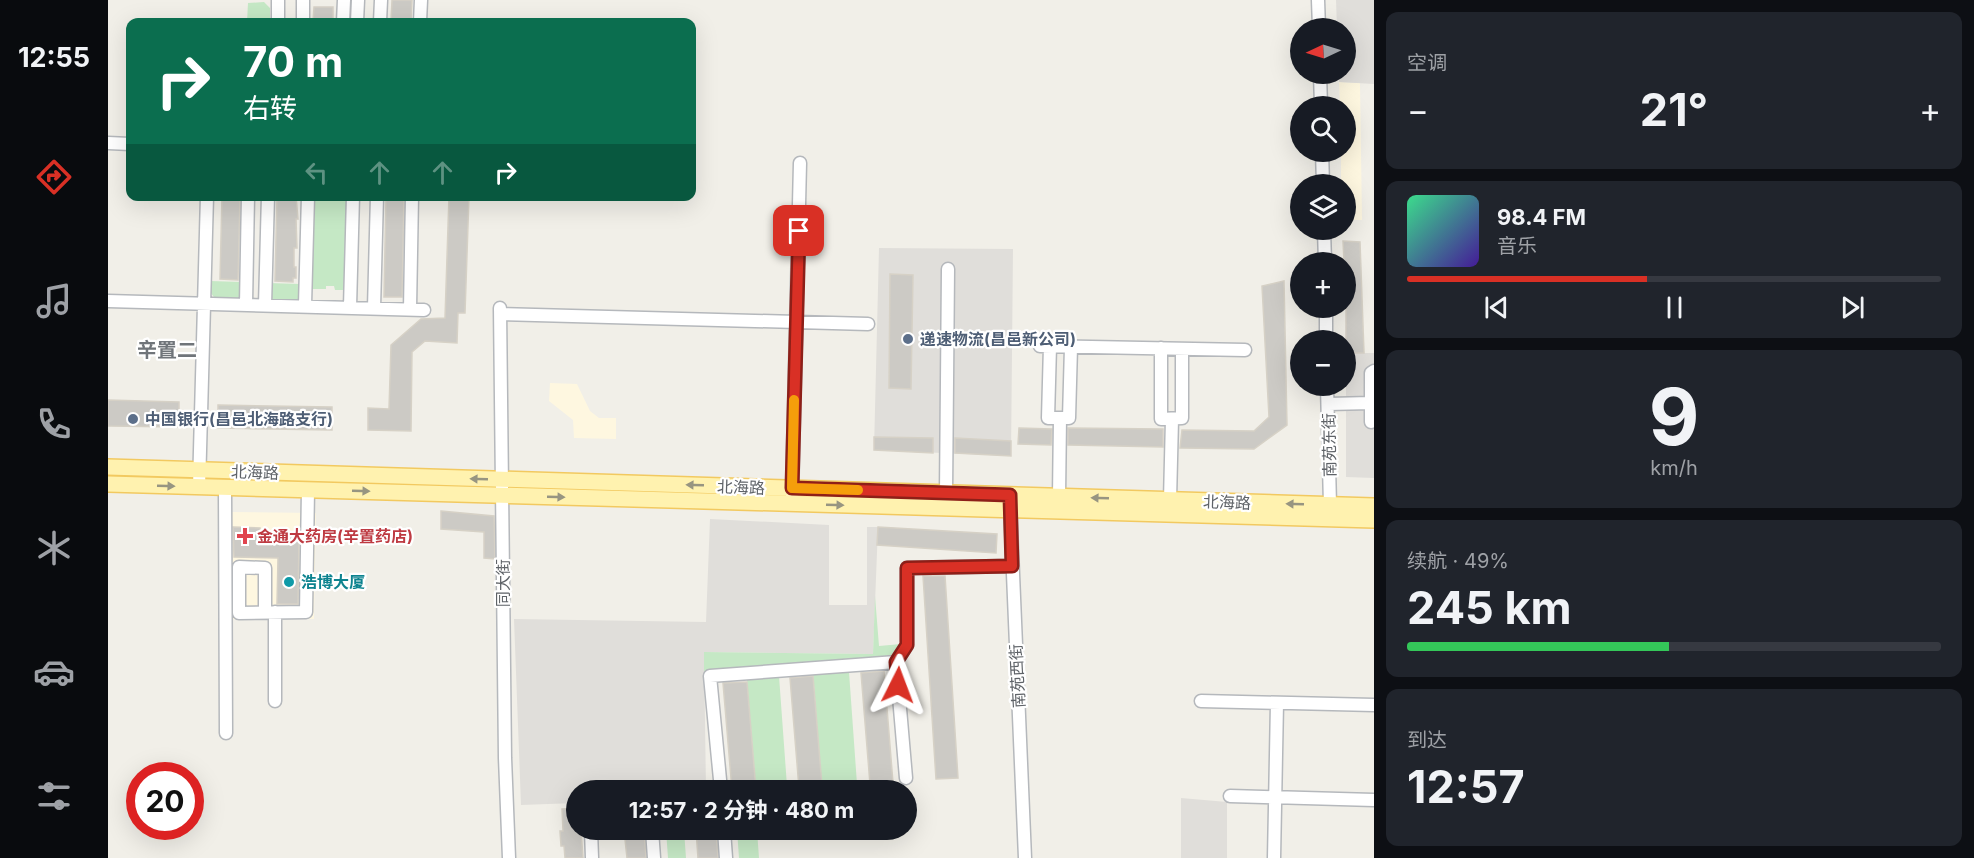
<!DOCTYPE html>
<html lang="zh">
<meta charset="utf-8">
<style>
:root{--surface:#171b24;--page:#20242c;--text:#f1f3f6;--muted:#9ea1a6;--line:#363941;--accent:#d93025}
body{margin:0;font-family:Inter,"Noto Sans SC",sans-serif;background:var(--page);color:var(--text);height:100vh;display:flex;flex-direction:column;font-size:22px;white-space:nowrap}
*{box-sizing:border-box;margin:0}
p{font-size:20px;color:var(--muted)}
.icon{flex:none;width:33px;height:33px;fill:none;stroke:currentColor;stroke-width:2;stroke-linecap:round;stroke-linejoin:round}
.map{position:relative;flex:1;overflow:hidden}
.side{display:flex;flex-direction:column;gap:12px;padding:12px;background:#0d0f14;width:600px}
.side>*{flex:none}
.guide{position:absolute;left:18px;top:18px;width:570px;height:183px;border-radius:12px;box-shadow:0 6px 24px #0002;background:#0b6e4f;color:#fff;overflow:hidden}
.needle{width:39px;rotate:266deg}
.controls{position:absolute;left:1182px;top:18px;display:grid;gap:12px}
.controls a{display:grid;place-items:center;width:66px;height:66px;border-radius:50%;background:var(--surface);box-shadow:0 6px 24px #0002;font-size:30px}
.speed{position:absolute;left:18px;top:762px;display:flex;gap:12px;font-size:30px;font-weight:700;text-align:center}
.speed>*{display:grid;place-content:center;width:78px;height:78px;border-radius:50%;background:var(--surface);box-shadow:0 6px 24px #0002;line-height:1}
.speed .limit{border:9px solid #d22;background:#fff;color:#111}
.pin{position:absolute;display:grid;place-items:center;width:51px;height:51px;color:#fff;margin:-26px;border-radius:12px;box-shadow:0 3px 9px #0006}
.me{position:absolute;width:66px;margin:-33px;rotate:3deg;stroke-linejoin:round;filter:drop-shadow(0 0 4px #0008)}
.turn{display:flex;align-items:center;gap:21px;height:126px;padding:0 18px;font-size:27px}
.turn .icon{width:78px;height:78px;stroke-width:2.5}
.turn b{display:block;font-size:42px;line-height:51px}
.lanes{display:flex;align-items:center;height:57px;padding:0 18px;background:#0003;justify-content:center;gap:30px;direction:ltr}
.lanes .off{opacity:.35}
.big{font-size:45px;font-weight:700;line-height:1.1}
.side .card{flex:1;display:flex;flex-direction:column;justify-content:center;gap:9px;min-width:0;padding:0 21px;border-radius:12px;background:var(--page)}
.side .dial{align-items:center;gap:0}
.dial b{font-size:78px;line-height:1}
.song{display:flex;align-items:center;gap:18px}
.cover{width:72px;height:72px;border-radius:9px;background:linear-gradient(135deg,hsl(150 70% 55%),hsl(260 70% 35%))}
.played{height:6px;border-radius:3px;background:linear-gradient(90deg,var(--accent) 45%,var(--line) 45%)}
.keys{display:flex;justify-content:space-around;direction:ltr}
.heat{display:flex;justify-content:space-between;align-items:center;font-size:33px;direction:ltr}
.charge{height:9px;border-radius:4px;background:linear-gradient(90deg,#34c759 49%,var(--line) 0)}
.trip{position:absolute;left:458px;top:780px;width:351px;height:60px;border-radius:30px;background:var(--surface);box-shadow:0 6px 24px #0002;font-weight:700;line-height:60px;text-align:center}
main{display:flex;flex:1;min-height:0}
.menu{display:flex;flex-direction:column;width:108px;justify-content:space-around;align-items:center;background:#090b0e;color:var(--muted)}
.menu .icon{width:42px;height:42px}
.menu .on{color:var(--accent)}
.menu b{font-size:27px;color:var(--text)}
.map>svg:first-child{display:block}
.commercial{fill:#fef7e0}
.industrial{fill:#e0deda}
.green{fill:#c5e8c5}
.building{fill:#cccac5;stroke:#d6d1c6;stroke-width:1.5}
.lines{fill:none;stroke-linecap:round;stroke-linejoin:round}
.minor-casing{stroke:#b5b8bc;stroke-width:15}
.major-casing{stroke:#f2c960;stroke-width:18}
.minor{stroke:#fff;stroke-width:12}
.major{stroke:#fff2af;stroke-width:15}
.oneway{fill:#979581}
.route-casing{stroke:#8d1f18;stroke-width:15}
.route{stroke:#d93025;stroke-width:10}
.slow{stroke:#f59e0b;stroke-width:10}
.service-dot{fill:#5c6f8a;stroke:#fff;stroke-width:2}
.health-dot{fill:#e0444e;stroke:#fff;stroke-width:2}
.culture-dot{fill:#0f9aa8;stroke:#fff;stroke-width:2}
.labels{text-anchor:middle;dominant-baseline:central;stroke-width:4.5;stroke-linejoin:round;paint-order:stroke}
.service-label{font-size:16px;font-weight:bold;fill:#4e5e75;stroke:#fff;text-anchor:start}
.street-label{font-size:16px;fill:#5f6368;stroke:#fff}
.health-label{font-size:16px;font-weight:bold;fill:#be3a42;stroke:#fff;text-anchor:start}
.culture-label{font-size:16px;font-weight:bold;fill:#0d838f;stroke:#fff;text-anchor:start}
.quarter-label{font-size:20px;font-weight:bold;fill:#70757a;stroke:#fff}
</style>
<main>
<nav class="menu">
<b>12:55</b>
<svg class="icon on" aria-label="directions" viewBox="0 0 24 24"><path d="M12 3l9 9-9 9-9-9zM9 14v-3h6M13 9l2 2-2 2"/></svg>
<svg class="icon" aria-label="music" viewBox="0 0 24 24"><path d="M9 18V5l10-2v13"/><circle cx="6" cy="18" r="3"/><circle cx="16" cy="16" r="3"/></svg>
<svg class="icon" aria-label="phone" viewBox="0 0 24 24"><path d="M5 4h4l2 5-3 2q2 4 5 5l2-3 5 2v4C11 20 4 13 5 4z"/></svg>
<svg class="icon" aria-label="climate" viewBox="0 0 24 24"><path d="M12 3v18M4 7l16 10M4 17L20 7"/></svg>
<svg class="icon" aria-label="car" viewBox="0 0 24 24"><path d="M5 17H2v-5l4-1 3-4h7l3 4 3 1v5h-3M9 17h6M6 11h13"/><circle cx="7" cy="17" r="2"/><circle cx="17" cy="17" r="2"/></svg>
<svg class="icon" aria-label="filters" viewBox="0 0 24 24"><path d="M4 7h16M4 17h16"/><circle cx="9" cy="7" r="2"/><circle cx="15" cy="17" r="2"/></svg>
</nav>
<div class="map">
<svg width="1266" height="858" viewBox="0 0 1266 858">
<rect width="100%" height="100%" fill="#f1efe8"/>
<path class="commercial" d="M1231,82L1252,83L1254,220H1238V184H1233V152H1238V106H1232Z
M442,383L469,384L482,411L491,418H508V439L466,438L465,420L441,401Z
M121,512L208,513L206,619H122Z"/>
<path class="industrial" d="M1228,0H1266V84L1231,82V74H1238V28H1229Z
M771,248L905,249L903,456L766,450Z
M1238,353H1266V478L1238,477Z
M602,519L721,525V605H759V527H770L765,654L596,652L598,790H468V803L413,805L406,619L598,622Z
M1073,798L1119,802V858H1073Z"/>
<path class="green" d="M156,2L162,8V22H139L140,3Z
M203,197H239L237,290H227L226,286H218V289H202Z
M102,281L134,282L133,299L106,297L102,292Z
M160,283L192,284V301L162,299Z
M767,596L771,646L793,644L785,656L596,671V652L765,654Z
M705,672H741L749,784L714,786Z
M671,676L679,786L648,788L639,679Z
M558,830H576L578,858H560Z
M629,830H649L651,858H631Z"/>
<path class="building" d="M284,0H304L303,22H283Z
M206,7H225V22H205Z
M114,196H132L130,280L112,279Z
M169,196H188L190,219H188L189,248H186V267H188V278H185V282L167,281Z
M278,196H296L294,297H276Z
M341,196H361L357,313H350L349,343L317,341L304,352L303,431L260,430V408L281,409L283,345L313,319L337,318Z
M1235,241L1252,242L1256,353H1238V262H1236Z
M782,274L805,275L803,389L781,388Z
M1176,281L1179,425L1146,449L1072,448L1074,430L1146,431L1161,417L1154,286Z
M0,400L71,402V427L0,426Z
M110,405L224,407V430L110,428Z
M911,428L944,429L943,445L910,444Z
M960,428L1055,429V447L960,445Z
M766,437L825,438V453L766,450Z
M847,438L903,441V456L847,453Z
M333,511L386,516L387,559L376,558V532L333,529Z
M125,527L152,528V537L191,538L190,604H169L170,558L126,557Z
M770,527L889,534L888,553L769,545Z
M815,576H837L850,778L828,779Z
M776,671L785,783L762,784L753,673Z
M705,676L714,786L691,788L682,678Z
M639,682L648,790H624L615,683Z
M468,808V830H473L475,858H457L456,846H453L452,831H455L454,809Z
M516,830H536L538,858H519Z
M588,830H608L610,858H590Z"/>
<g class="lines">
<defs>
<path id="minor" d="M1210,0L1211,28
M170,22V0
M195,22V0
M235,22L236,0
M249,22L250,0
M272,22L273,0
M312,22L313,0
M1212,74L1213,106
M0,143L22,144
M1214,152L1215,184
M1216,230L1217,262
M0,301L316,310
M138,304L140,196
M157,305L160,196
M197,305L200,196
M242,307L245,196
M266,308L269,196
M392,308L397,758L401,858
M1218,308V340
M302,309L304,196
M393,314L760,324
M932,346L1137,350
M942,346L940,418H961L963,347
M1053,348V419L1074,418V349
M1219,386L1222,505
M1220,404L1263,403
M1263,422V373L1266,371
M91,487L99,196
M117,487L118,733
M838,493L840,269
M684,496L692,163
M951,496L952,418
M1062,500L1064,419
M902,503L917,858
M157,612V568L131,567V613L198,612L200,490
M167,612V701
M788,662L798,778
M1093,701L1266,705
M613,790L602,676L788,662L799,645V568L904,566
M1122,796L1266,800
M483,830L484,858
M544,830L546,858
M616,830L618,858
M1166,858L1169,703"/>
<path id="major" d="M0,467L1266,506
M0,484L1266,520"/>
</defs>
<use href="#minor" class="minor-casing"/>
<use href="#major" class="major-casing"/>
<use href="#minor" class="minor"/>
<use href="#major" class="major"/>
</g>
<defs><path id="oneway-solid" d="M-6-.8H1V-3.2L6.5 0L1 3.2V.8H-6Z" transform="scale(1.5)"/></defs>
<g class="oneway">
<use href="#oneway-solid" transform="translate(371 479) rotate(-178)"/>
<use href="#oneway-solid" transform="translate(587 485) rotate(-178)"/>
<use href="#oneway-solid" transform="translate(58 486) rotate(2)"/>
<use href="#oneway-solid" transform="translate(253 491) rotate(2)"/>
<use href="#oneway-solid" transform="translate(448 497) rotate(2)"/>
<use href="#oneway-solid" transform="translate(992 498) rotate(-178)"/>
<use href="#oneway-solid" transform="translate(1187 504) rotate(-178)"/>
<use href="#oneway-solid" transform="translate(727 505) rotate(2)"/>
</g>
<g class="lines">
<defs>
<path id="route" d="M691,231L684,488L902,495L904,566L799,568V645L788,662L790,685"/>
</defs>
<use href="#route" class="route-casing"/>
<use href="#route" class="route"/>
<path class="slow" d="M686,400L684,488L750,490"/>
</g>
<g class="service-dot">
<circle cx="800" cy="339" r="6"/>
<circle cx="25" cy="419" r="6"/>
</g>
<path class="health-dot" d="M134 527h6v6h6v6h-6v6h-6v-6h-6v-6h6z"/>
<circle class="culture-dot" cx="181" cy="582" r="6"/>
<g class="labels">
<g class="service-label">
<text x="812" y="339">递速物流(昌邑新公司)</text>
<text x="37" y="419">中国银行(昌邑北海路支行)</text>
</g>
<g class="street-label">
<text transform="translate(1221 445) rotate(-91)">南苑东街</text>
<text transform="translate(147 472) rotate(2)">北海路</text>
<text transform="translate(633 487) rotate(2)">北海路</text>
<text transform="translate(1119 502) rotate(2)">北海路</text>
<text transform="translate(395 583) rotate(-90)">同大街</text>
<text transform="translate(909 676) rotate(-93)">南苑西街</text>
</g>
<g class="health-label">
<text x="149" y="536">金通大药房(辛置药店)</text>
</g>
<g class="culture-label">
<text x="193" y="582">浩博大厦</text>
</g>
<g class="quarter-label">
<text x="59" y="350">辛置二</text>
</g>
</g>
</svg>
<div class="controls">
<a><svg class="needle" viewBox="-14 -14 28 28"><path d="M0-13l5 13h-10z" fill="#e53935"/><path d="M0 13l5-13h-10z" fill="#9ea1a6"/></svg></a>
<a><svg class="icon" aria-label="search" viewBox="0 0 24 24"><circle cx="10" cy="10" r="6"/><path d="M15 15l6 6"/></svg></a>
<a><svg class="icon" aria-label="layers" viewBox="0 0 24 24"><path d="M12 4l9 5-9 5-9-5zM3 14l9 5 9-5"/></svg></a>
<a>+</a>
<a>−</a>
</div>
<div class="speed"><div class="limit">20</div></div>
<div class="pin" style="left:691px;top:231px;background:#d93025"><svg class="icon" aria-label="arrive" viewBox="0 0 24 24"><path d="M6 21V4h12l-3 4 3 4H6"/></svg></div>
<svg class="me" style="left:790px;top:685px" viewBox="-20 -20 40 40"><path d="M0-17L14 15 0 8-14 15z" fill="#d93025" stroke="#fff" stroke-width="4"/></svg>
<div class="trip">12:57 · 2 分钟 · 480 m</div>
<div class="guide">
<div class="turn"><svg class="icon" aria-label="right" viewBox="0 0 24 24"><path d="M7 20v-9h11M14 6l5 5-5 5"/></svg><div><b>70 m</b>右转</div></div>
<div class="lanes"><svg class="icon off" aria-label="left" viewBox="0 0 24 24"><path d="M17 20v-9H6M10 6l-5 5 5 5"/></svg><svg class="icon off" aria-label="ahead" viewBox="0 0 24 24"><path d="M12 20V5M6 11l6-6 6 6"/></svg><svg class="icon off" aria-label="ahead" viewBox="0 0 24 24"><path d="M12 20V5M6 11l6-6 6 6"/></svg><svg class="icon" aria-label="right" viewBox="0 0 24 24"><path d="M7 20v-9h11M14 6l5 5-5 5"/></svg></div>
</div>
</div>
<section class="side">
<div class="card"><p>空调</p>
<div class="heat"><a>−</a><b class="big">21°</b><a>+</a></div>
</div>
<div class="card">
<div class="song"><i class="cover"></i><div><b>98.4 FM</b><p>音乐</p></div></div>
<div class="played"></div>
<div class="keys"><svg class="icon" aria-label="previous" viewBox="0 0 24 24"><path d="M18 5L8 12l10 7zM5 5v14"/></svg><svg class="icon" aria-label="pause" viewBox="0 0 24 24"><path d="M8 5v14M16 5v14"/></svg><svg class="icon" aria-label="next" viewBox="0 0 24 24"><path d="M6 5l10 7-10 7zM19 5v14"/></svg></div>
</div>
<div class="card dial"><b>9</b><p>km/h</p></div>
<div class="card"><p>续航 · 49%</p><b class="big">245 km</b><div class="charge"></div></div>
<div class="card"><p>到达</p><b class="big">12:57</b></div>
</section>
</main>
